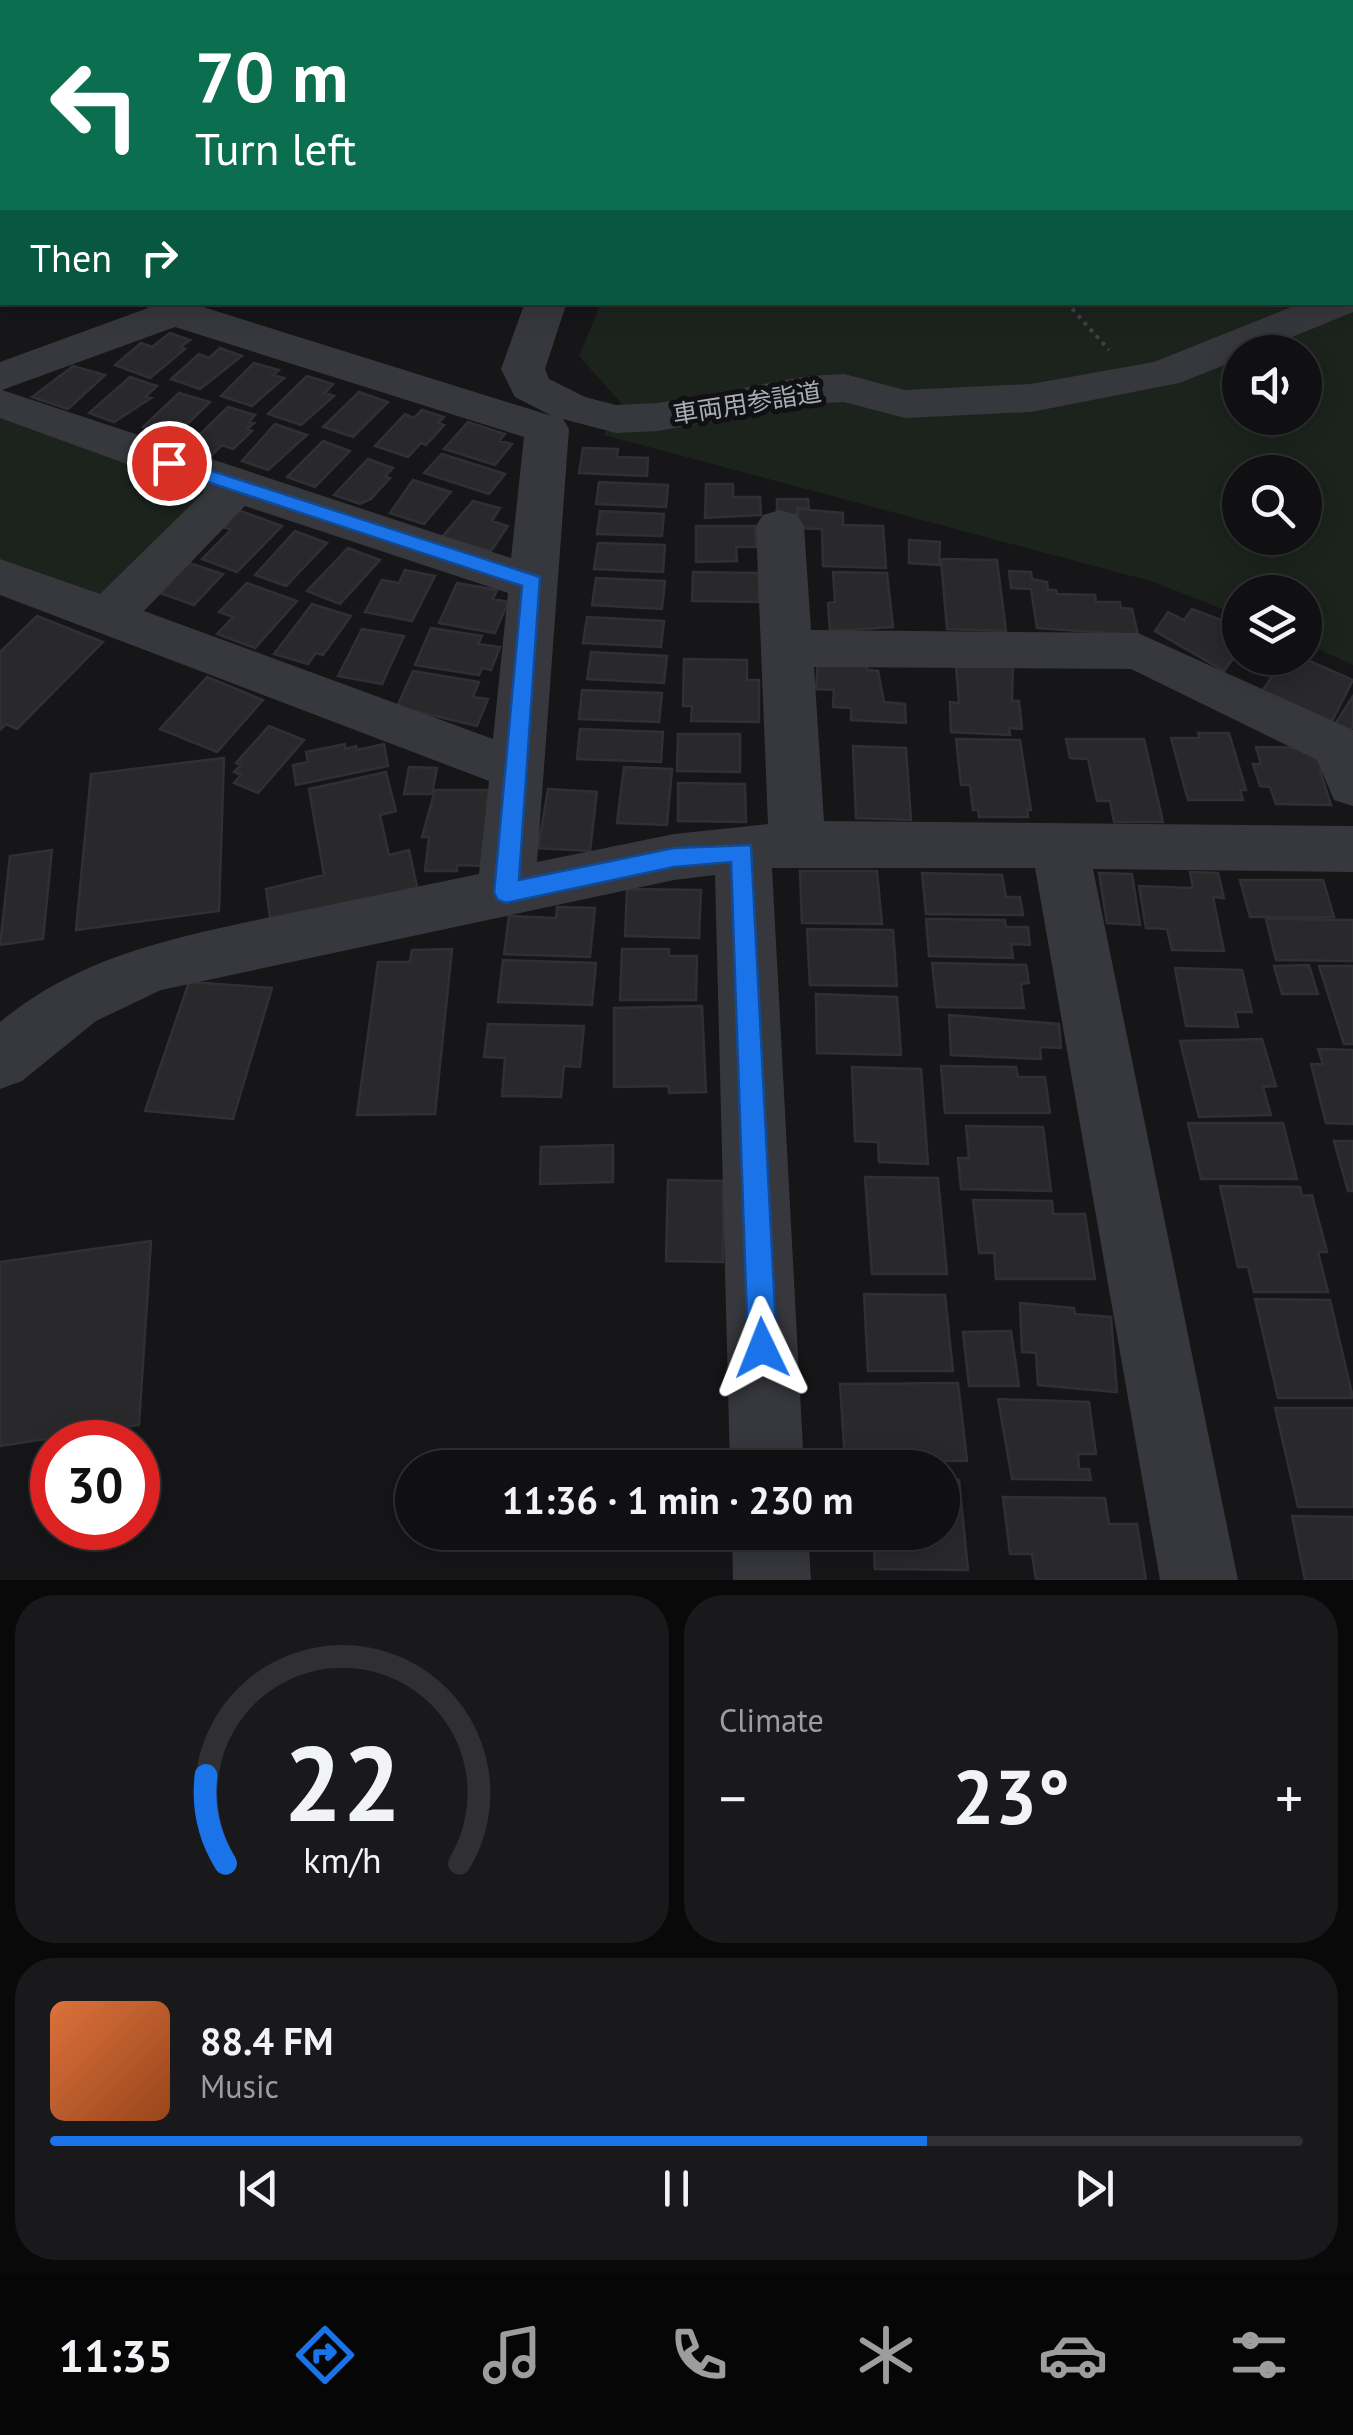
<!DOCTYPE html>
<meta charset="utf-8">
<style>
:root{--surface:#101012;--page:#19191b;--text:#f1f3f6;--muted:#9c9d9f;--line:#303032;--accent:#1a73e8}
body{margin:0;font-family:"PT Sans","Noto Sans JP",sans-serif;background:var(--page);color:var(--text);height:100vh;display:flex;flex-direction:column;font-size:38px;white-space:nowrap}
*{box-sizing:border-box;margin:0}
p{font-size:32px;color:var(--muted)}
.icon{flex:none;width:55px;height:55px;fill:none;stroke:currentColor;stroke-width:2;stroke-linecap:round;stroke-linejoin:round}
.map{position:relative;height:1580px;overflow:hidden}
.details{display:flex;flex-direction:column;gap:15px;padding:15px;background:#09090a;flex:1}
.details>*{flex:none}
.guide{position:absolute;left:0px;top:0px;width:1355px;height:305px;box-shadow:0 5px 25px #0003,0 0 0 2px var(--line);background:#0b6e4f;color:#fff;overflow:hidden}
.tools{position:absolute;left:1222px;top:335px;display:grid;gap:20px}
.tools a{display:grid;place-items:center;width:100px;height:100px;border-radius:50%;background:var(--surface);box-shadow:0 5px 25px #0003,0 0 0 2px var(--line);font-size:50px}
.speed{position:absolute;left:30px;top:1420px;display:flex;gap:20px;font-size:50px;font-weight:700;text-align:center}
.speed>*{display:grid;place-content:center;width:130px;height:130px;border-radius:50%;background:var(--surface);box-shadow:0 5px 25px #0003,0 0 0 2px var(--line);line-height:1}
.speed .limit{border:15px solid #d22;background:#fff;color:#111}
.pin{position:absolute;display:grid;place-items:center;width:85px;height:85px;color:#fff;margin:-42px;border:5px solid #fff;border-radius:50%;box-shadow:0 2px 10px #0007}
.me{position:absolute;width:110px;margin:-55px;rotate:358deg;stroke-linejoin:round;filter:drop-shadow(0 0 8px #0008)}
.turn{display:flex;align-items:center;gap:35px;height:210px;padding:0 30px;font-size:45px}
.turn .icon{width:130px;height:130px;stroke-width:2.5}
.turn b{display:block;font-size:70px;line-height:85px}
.then{display:flex;align-items:center;height:95px;padding:0 30px;background:#0003;gap:20px;font-size:38px}
.big{font-size:75px;font-weight:800;line-height:1.1}
.details .card{flex:1;display:flex;flex-direction:column;justify-content:center;gap:15px;min-width:0;padding:0 35px;border-radius:40px;background:var(--page)}
.details .dial{align-items:center;gap:0}
.dial svg{height:260px;overflow:visible;fill:none;stroke:var(--line);stroke-width:7;stroke-linecap:round;text-anchor:middle}
.dial text{fill:var(--text);stroke:none}
.song{display:flex;align-items:center;gap:30px}
.cover{width:120px;height:120px;border-radius:15px;background:linear-gradient(135deg,hsl(20 70% 55%),hsl(20 70% 35%))}
.played{height:10px;border-radius:5px;background:linear-gradient(90deg,var(--accent) 70%,var(--line) 70%)}
.keys{display:flex;justify-content:space-around;direction:ltr}
.heat{display:flex;justify-content:space-between;align-items:center;font-size:55px;direction:ltr}
.details .tiles{flex:1;display:grid;gap:15px;grid-template-columns:1fr 1fr}
.card:last-child{grid-column:span 2}
.trip{position:absolute;left:395px;top:1450px;width:565px;height:100px;border-radius:50px;background:var(--surface);box-shadow:0 5px 25px #0003,0 0 0 2px var(--line);font-weight:800;line-height:100px;text-align:center}
.tab-bar{display:flex;height:160px;justify-content:space-around;align-items:center;background:#060607;color:var(--muted)}
.tab-bar .icon{width:70px;height:70px}
.tab-bar .current{color:var(--accent)}
.tab-bar b{font-size:45px;color:var(--text)}
.map>svg:first-child{display:block}
.green{fill:#1c231d;fill-rule:evenodd}
.building{fill:#29292c;stroke:#303034;stroke-width:2.5}
.lines{fill:none;stroke-linecap:round;stroke-linejoin:round}
.path{stroke:#3d3f44;stroke-width:4;stroke-dasharray:4 5;stroke-linecap:butt}
.minor{fill:#37383d;fill-rule:evenodd}
.route{fill:#1a73e8;stroke:#114b97;stroke-width:2.5}
.labels{text-anchor:middle;dominant-baseline:central;stroke-width:10;stroke-linejoin:round;paint-order:stroke}
.far-street-label{font-size:25px;fill:#a8adb8;stroke:#111113}
</style>
<div class="map">
<svg width="1353" height="1580" viewBox="0 0 1353 1580">
<rect width="100%" height="100%" fill="#161618"/>
<path class="green" d="M144,0H858L888,2H144Z
M1353,115V665L1305,643V592H1240V616L1154,582L604,435L621,403L579,356L601,303L1352,302ZM1240,352H1305V418H1240ZM1240,472H1305V538H1240Z
M0,416L213,486L102,596L0,561Z"/>
<path class="building" d="M170,333L190,340L180,347L185,349L150,378L115,365L141,343L152,347Z
M220,348L242,356L200,389L171,379L199,354L209,358Z
M254,363L279,370L273,375L284,378L252,406L221,396Z
M73,366L105,375L68,409L32,397Z
M307,376L333,384L325,393L334,396L301,425L268,414Z
M130,377L157,386L145,397L151,398L114,422L89,413Z
M359,392L388,402L353,437L323,427Z
M179,393L210,402L174,437L143,427Z
M228,407L255,415L249,422L254,423L247,429L252,431L233,449L222,445L212,455L187,447Z
M422,410L444,417L438,423L444,425L426,445L421,443L408,457L375,446L405,414L414,418Z
M468,422L505,434L499,441L512,444L495,465L444,449Z
M275,424L307,435L268,470L242,461Z
M323,441L350,451L315,487L287,477Z
M583,448L618,449L617,457L648,458L647,476L579,473Z
M442,454L505,474L489,494L424,473Z
M368,459L393,468L385,476L390,478L371,499L360,504L334,495Z
M413,480L451,492L424,524L390,513Z
M599,482L668,485L666,507L596,504Z
M706,484H733V497H760L761,515L705,518Z
M777,499H808L809,508H797V515L777,514Z
M473,501L500,508L492,521L508,526L491,551L442,537Z
M232,508L282,526L237,572L202,559L231,530L216,524Z
M798,509L843,513V525L883,526L886,568L823,566L822,529L798,528Z
M600,511L664,514L662,536L597,534Z
M696,526H755L756,547H736L737,561L696,562Z
M295,531L327,543L286,586L255,575Z
M909,540L940,542L939,565L909,563Z
M598,543L665,545L663,572L594,569Z
M348,548L380,560L340,604L307,591Z
M941,559L997,560L1006,631L947,629Z
M183,561L223,574L194,605L154,591Z
M405,570L435,576L412,621L365,612L382,580L399,583Z
M1009,571L1031,572L1032,579L1047,582L1048,590H1056L1057,594L1095,595L1096,602H1120L1121,608L1132,609L1138,635L1037,628L1031,589L1011,588Z
M693,572L759,573V602L692,601Z
M833,572L887,573L893,627L830,631L828,603L835,602Z
M596,578L665,581L662,609L592,605Z
M247,583L297,601L255,648L217,634L233,617L219,612Z
M457,583L497,590L493,599L508,602L495,633L439,623Z
M312,604L351,616L323,655L316,653L308,664L274,654Z
M1192,609L1240,627V649L1224,671L1155,631L1168,612L1184,620Z
M37,616L103,642L17,729L6,724L0,730V652Z
M587,617L664,621L661,647L583,643Z
M431,628L482,636L478,644L500,647L491,670L482,668L479,675L415,665Z
M362,629L404,636L382,684L338,676Z
M591,652L667,656L664,683L587,679Z
M1284,658H1303L1353,680L1329,727L1259,696Z
M684,659L747,660V680H759V722L691,721L692,706H683Z
M818,660L867,663V670L878,671L884,702L905,704L906,723L851,720V708L833,707L834,690L816,689Z
M1013,664L1012,701H1019L1022,729L1009,728L1010,735L951,732L950,702L959,703L956,666Z
M413,671L479,682L473,697L488,699L477,726L397,707Z
M207,677L263,700L217,752L160,729Z
M582,690L662,693L659,722L579,719Z
M1353,696V726L1347,736L1332,729Z
M269,726L304,740L258,793L234,783L241,775L234,772L241,765L236,763Z
M580,729L663,732L661,762L577,759Z
M1198,733H1229L1246,790H1240L1243,800H1188L1171,738H1200Z
M678,734H740V772L677,771Z
M956,739L1020,740L1031,810H1027L1028,817H979L978,810H973L970,785H961Z
M1066,739H1144L1163,822H1114L1110,801H1097L1088,759L1070,758Z
M345,744V749L356,746L357,750L384,744L388,766L296,785L293,765L308,762L306,752Z
M853,746L906,748L911,820L856,818Z
M1256,747L1321,748L1328,770H1320L1331,805L1276,804L1270,787L1260,786L1253,764H1261Z
M224,758L219,911L76,930L91,774Z
M409,767L437,768L432,794H404Z
M624,767L672,769L667,825L617,823Z
M386,772L396,811L380,815L389,855L409,850L418,891L271,924L266,889L324,875L309,789Z
M678,783L745,784L746,822L678,821Z
M548,789L597,792L590,851L538,848Z
M435,790H490L481,866L457,865V871H425L429,837H422Z
M52,850L43,939L0,945L10,856Z
M800,871H877L882,924L802,923Z
M1190,872L1218,873L1224,898L1213,897L1224,951L1172,950L1167,929L1146,928L1139,886L1193,888Z
M922,873L1002,875L1006,897H1020L1023,915L926,914Z
M1099,873L1132,874L1140,925L1107,923Z
M1240,880H1323L1334,917H1250Z
M627,889L701,890L699,938L625,936Z
M557,907L595,908L590,957L504,954L509,916L556,918Z
M926,919L1005,920L1006,927H1028L1030,945L1011,944L1013,958L929,956Z
M1266,919L1353,920V961L1276,960Z
M807,929L893,930L897,986L810,985Z
M452,949L435,1114L357,1115L378,962H410L412,950Z
M622,949H669V956H697L696,1000H620Z
M503,960L596,963L592,1005L498,1002Z
M932,963L1026,965L1029,983L1021,984L1024,1008L937,1007Z
M1309,965L1318,994H1282L1274,966Z
M1319,966H1353V1044H1344Z
M1175,968L1242,970L1252,1012H1235L1238,1027L1186,1026Z
M189,982L272,988L233,1119L145,1111Z
M816,994L897,997L901,1055L817,1053Z
M702,1006L706,1092L669,1093V1086L614,1087V1008Z
M949,1015L1059,1024L1061,1048L1040,1047L1041,1059L951,1055Z
M488,1024L584,1026L580,1067L564,1066L561,1097L502,1096L505,1058L484,1057Z
M1262,1039L1276,1086L1263,1087L1271,1115L1199,1117L1180,1041Z
M1318,1049L1353,1050V1124L1326,1123L1311,1064H1323Z
M941,1066L1016,1067L1018,1077H1045L1050,1113H945Z
M852,1067L921,1069L928,1164L879,1162L878,1142L855,1141Z
M1188,1123H1283L1297,1179H1201Z
M966,1126L1043,1127L1051,1191L961,1189L958,1158H969Z
M1334,1141H1353V1191H1348Z
M613,1145V1182L540,1184L541,1147Z
M865,1177L938,1178L947,1274H872Z
M668,1180L723,1181V1262L666,1261Z
M1220,1186L1300,1187L1302,1196L1312,1195L1327,1252H1318L1328,1292H1254L1248,1267H1238Z
M973,1200L1052,1201L1053,1214H1085L1095,1279H996L994,1253H979Z
M151,1241L139,1425L0,1446V1262Z
M864,1294L945,1295L953,1371H868Z
M1255,1299L1330,1300L1353,1398H1278Z
M1020,1303L1074,1308L1075,1314L1111,1317L1117,1392L1038,1385L1036,1353L1022,1352Z
M1011,1331L1019,1386H969L963,1332Z
M958,1383L967,1461H845L840,1384Z
M998,1399L1089,1402L1096,1454H1078L1079,1469H1089L1091,1480L1012,1479Z
M1275,1408H1353V1507H1298Z
M942,1480H959L968,1570L875,1569L873,1532H942Z
M1003,1497L1105,1498L1109,1524H1137L1146,1580H1036L1032,1554H1010Z
M1292,1516L1353,1517V1580H1305Z"/>
<g class="lines">
<path class="path" d="M1066,302L1109,350"/>
<path class="minor" d="M115,0H147L148,2H115Z
M928,0H990L992,2H929Z
M1098,0H1130L1132,2H1099Z
M0,47H2V67H0Z
M0,135L2,136V158H0Z
M0,216L2,217V241L0,240Z
M1353,292V312L1255,352H1240V359L1179,383L1031,412L905,418L844,402L808,404L658,431L616,433L563,419L569,429L537,862L674,834L768,824L756,526L763,515L780,510L797,515L804,526L811,630L1138,633L1353,730V806L1334,800L1317,760L1131,669L814,667L824,821L1353,826V872L1093,869L1238,1580H1160L1035,868H772L804,1468H730L715,875L674,880L161,990L96,1021L22,1081L0,1089V1022C81,955 176,937 276,916C344,902 411,888 479,874L489,781L0,595V559L100,594L204,492L0,418V362L148,308L145,302H187L552,416L515,397L501,369L525,302H567L545,369L549,379L585,397L616,405L658,403L808,376L844,374L905,390L1031,384L1154,362L1304,302H1352ZM175,327L524,437L511,558L2,390ZM245,506L508,593L493,739L144,611Z
M732,1532H808L811,1580H733Z"/>
</g>
<path class="route" d="M169,457L540,577L519,880L674,848L751,845L777,1348L773,1358L762,1362L752,1358L748,1348L731,862L674,867L506,903L498,900L494,893L522,586L162,467L160,463Z"/>
<g class="labels">
<g class="far-street-label">
<text transform="translate(747 403) rotate(-9)">車両用参詣道</text>
</g>
</g>
</svg>
<div class="tools">
<a><svg class="icon" aria-label="sound" viewBox="0 0 24 24"><path d="M4 9h4l5-4v14l-5-4H4zM17 9q2 3 0 6"/></svg></a>
<a><svg class="icon" aria-label="search" viewBox="0 0 24 24"><circle cx="10" cy="10" r="6"/><path d="M15 15l6 6"/></svg></a>
<a><svg class="icon" aria-label="layers" viewBox="0 0 24 24"><path d="M12 4l9 5-9 5-9-5zM3 14l9 5 9-5"/></svg></a>
</div>
<div class="speed"><div class="limit">30</div></div>
<div class="pin" style="left:169px;top:463px;background:#d93025"><svg class="icon" aria-label="arrive" viewBox="0 0 24 24"><path d="M6 21V4h12l-3 4 3 4H6"/></svg></div>
<svg class="me" style="left:762px;top:1348px" viewBox="-20 -20 40 40"><path d="M0-17L14 15 0 8-14 15z" fill="#1a73e8" stroke="#fff" stroke-width="4"/></svg>
<div class="trip">11:36 · 1 min · 230 m</div>
<div class="guide">
<div class="turn"><svg class="icon" aria-label="left" viewBox="0 0 24 24"><path d="M17 20v-9H6M10 6l-5 5 5 5"/></svg><div><b>70 m</b>Turn left</div></div>
<div class="then">Then<svg class="icon" aria-label="right" viewBox="0 0 24 24"><path d="M7 20v-9h11M14 6l5 5-5 5"/></svg></div>
</div>
</div>
<section class="details">
<div class="tiles">
<div class="card dial"><svg viewBox="0 0 100 80">
<path d="M14 69A42 42 0 1 1 86 69"/>
<path d="M14 69A42 42 0 0 1 8 42" stroke="#1a73e8"/>
<text x="50" y="56" font-size="32" font-weight="700">22</text>
<text x="50" y="72" font-size="11">km/h</text>
</svg></div>
<div class="card"><p>Climate</p>
<div class="heat"><a>−</a><b class="big">23°</b><a>+</a></div>
</div>
<div class="card">
<div class="song"><i class="cover"></i><div><b>88.4 FM</b><p>Music</p></div></div>
<div class="played"></div>
<div class="keys"><svg class="icon" aria-label="previous" viewBox="0 0 24 24"><path d="M18 5L8 12l10 7zM5 5v14"/></svg><svg class="icon" aria-label="pause" viewBox="0 0 24 24"><path d="M8 5v14M16 5v14"/></svg><svg class="icon" aria-label="next" viewBox="0 0 24 24"><path d="M6 5l10 7-10 7zM19 5v14"/></svg></div>
</div>
</div>
</section>
<nav class="tab-bar">
<b>11:35</b>
<svg class="icon current" aria-label="directions" viewBox="0 0 24 24"><path d="M12 3l9 9-9 9-9-9zM9 14v-3h6M13 9l2 2-2 2"/></svg>
<svg class="icon" aria-label="music" viewBox="0 0 24 24"><path d="M9 18V5l10-2v13"/><circle cx="6" cy="18" r="3"/><circle cx="16" cy="16" r="3"/></svg>
<svg class="icon" aria-label="phone" viewBox="0 0 24 24"><path d="M5 4h4l2 5-3 2q2 4 5 5l2-3 5 2v4C11 20 4 13 5 4z"/></svg>
<svg class="icon" aria-label="climate" viewBox="0 0 24 24"><path d="M12 3v18M4 7l16 10M4 17L20 7"/></svg>
<svg class="icon" aria-label="car" viewBox="0 0 24 24"><path d="M5 17H2v-5l4-1 3-4h7l3 4 3 1v5h-3M9 17h6M6 11h13"/><circle cx="7" cy="17" r="2"/><circle cx="17" cy="17" r="2"/></svg>
<svg class="icon" aria-label="filters" viewBox="0 0 24 24"><path d="M4 7h16M4 17h16"/><circle cx="9" cy="7" r="2"/><circle cx="15" cy="17" r="2"/></svg>
</nav>
